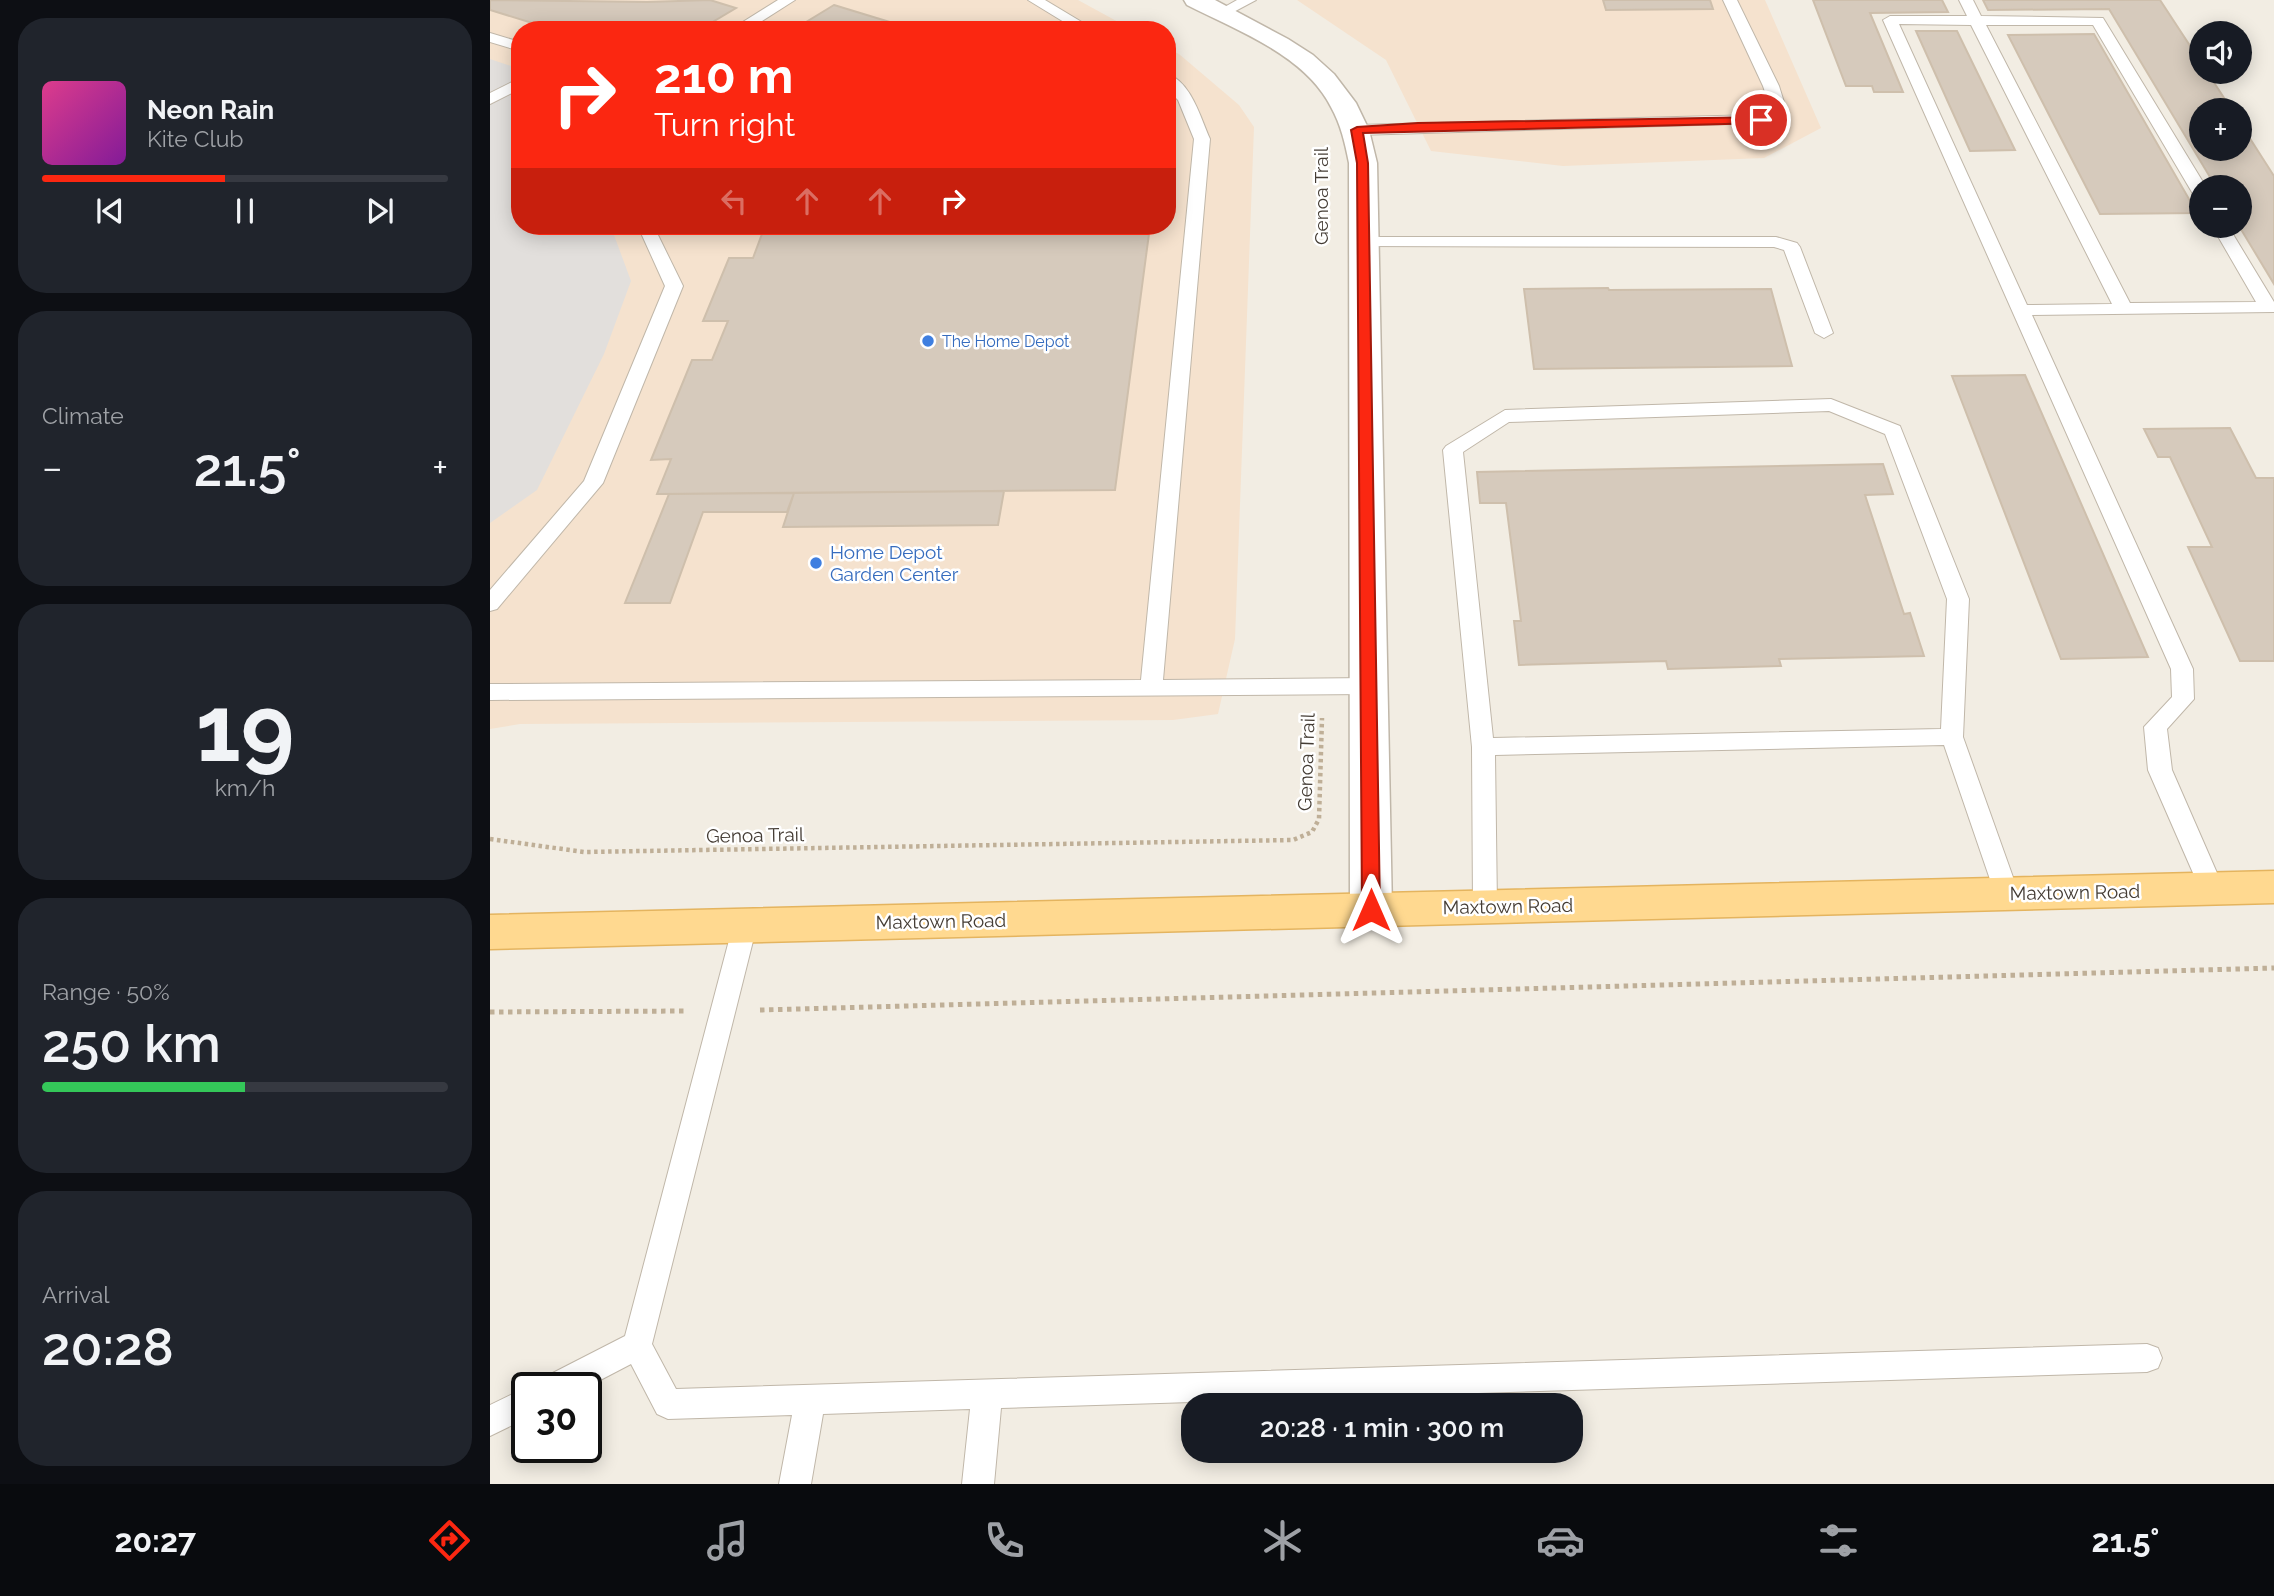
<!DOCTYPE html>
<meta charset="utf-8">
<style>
:root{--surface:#171b24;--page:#20242c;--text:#f1f3f6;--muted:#9ea1a6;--line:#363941;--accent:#fb2711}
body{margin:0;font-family:Raleway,sans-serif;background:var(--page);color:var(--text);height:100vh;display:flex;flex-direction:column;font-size:26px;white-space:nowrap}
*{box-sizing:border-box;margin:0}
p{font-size:23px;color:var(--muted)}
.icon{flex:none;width:38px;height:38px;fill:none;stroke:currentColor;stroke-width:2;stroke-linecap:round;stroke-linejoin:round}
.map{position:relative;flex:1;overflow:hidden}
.sheet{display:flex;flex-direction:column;gap:18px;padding:18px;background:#0d0f14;width:490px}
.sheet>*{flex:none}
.banner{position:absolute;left:21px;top:21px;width:665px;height:214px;border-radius:28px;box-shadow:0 4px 18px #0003;background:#fb2711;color:#fff;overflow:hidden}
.fabs{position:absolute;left:1699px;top:21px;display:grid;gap:14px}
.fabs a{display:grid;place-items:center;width:63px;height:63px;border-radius:50%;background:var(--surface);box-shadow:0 4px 18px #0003;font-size:35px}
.speed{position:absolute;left:21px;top:1372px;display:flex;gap:14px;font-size:35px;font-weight:700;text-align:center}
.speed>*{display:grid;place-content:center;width:91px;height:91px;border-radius:50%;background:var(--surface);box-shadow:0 4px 18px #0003;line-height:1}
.speed .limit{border:4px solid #111;border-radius:10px;background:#fff;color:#111}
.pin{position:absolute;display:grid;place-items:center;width:60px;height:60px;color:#fff;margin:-30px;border:4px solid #fff;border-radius:50%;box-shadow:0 2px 7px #0007}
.me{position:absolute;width:77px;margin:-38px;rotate:0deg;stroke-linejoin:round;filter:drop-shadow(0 0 5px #0008)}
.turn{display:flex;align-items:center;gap:24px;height:147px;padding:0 28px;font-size:32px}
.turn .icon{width:91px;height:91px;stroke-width:2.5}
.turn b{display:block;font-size:49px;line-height:60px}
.lanes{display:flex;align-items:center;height:66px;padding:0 28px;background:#0003;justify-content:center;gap:35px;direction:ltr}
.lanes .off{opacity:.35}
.big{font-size:52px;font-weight:600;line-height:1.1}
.sheet .widget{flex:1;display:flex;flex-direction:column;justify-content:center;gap:10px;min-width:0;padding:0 24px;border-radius:28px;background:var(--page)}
.sheet .dial{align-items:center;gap:0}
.dial b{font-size:91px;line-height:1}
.song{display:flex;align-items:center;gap:21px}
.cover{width:84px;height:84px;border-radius:10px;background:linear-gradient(135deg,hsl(330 70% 55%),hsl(290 70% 35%))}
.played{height:7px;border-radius:4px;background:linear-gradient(90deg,var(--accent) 45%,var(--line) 45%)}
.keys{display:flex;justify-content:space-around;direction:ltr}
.heat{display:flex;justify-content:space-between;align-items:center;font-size:38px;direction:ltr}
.charge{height:10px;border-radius:5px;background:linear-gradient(90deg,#34c759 50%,var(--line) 0)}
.trip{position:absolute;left:691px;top:1393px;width:402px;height:70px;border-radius:28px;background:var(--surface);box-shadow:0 4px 18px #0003;font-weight:600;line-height:70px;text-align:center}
.dock{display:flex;height:112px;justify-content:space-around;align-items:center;background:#090b0e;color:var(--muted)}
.dock .icon{width:49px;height:49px}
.dock .on{color:var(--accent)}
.dock b{font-size:32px;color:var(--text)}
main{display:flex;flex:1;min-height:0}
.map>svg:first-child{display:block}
.commercial{fill:#f5e2ce}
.parking{fill:#e2dfdc}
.building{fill:#d6cabc;stroke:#cebfac;stroke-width:2}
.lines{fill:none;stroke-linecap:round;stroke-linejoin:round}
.service-casing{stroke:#c0b7a9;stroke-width:2}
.minor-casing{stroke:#c0b7a9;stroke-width:3}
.primary-casing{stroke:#e4b45f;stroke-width:3}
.path-far1{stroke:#bfaf97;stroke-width:4.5;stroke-dasharray:3.5 3.5;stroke-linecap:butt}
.path{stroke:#bfaf97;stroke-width:5;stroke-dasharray:4.5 4.5;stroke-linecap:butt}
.service{fill:#fff;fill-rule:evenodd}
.minor{fill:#fff;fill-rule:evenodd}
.primary{fill:#ffd990;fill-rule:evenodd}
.route{fill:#fb2711;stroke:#a3190b;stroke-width:2}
.shop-dot{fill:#3f7fe0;stroke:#fff;stroke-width:2.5}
.labels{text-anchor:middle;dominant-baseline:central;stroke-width:5;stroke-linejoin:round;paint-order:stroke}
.far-shop-label{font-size:16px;fill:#366cbe;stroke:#fff;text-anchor:start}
.street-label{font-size:19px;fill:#443c34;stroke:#fff}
.shop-label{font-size:19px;fill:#366cbe;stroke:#fff;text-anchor:start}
</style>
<main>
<section class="sheet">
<div class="widget">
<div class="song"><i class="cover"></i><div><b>Neon Rain</b><p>Kite Club</p></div></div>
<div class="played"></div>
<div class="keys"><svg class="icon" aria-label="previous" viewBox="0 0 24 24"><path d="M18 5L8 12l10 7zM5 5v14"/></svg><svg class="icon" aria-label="pause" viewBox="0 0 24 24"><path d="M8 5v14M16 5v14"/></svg><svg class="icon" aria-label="next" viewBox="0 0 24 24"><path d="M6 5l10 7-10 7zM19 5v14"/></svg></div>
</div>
<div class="widget"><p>Climate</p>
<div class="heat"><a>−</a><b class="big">21.5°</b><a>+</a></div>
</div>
<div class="widget dial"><b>19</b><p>km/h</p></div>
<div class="widget"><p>Range · 50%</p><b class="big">250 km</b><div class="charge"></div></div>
<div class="widget"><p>Arrival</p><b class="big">20:28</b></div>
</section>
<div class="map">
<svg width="1784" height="1484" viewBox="0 0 1784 1484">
<rect width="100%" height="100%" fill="#f2ede3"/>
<path class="commercial" d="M0,0H588L643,30H30V226H677V48L689,54L749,105L764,127L745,639L728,714L683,720L30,724L0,729Z
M807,0H1275L1331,128L1274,158L1073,166L941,151L896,60Z"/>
<path class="parking" d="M0,59L30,69V226H128L124,235L141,281L114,354L47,490L0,523Z"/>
<path class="building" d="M0,0L157,2L220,0L246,8L209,30H65L0,10Z
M1113,0H1220L1223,9L1116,10Z
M1323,0H1452L1458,12L1380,13L1413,92H1384L1382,86H1356Z
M1493,0H1670L1712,64V72H1717L1742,110H1712V149H1750V123L1784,176V284L1749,226L1750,187H1726L1619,9L1498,10Z
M344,5L426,30H303Z
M1426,31H1467L1525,150L1480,151Z
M1604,34L1707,213L1610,214L1518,35Z
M195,226H660L625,490L167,494L181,459L161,460L202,360H222L238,321H213L239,258H263L275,226Z
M1118,288L1119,290L1281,289L1302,366L1044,369L1034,289Z
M1535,375L1658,657L1571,659L1462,376Z
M1740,428L1766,478H1784V661H1750L1698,547H1722L1680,457H1668L1654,429Z
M1393,464L1403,494L1375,495L1414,614L1420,613L1434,656L1289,659L1291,666L1178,669L1176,661L1029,665L1024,621H1031L1016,503H990L987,472Z
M514,491L508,525L293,527L304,493Z
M304,493L297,512H213L180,603H135L179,494Z"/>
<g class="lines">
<defs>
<path id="service" d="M288,0H305L258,30H240Z
M538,0H555L605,30H587Z
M747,0H766L736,16L731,17L724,13Z
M1233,0H1247L1289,86L1297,112L1277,123L867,135L859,130L867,125L1268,115L1281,110L1273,86Z
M1469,0H1483L1491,16L1613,18L1716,187H1712V200L1706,199L1603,25H1496L1640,303L1766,302L1722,226H1738L1784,302V312L1542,315L1703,669L1704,699L1677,729L1682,770L1734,889L1731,896L1722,899L1713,896L1710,889L1658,770L1654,727L1682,697L1681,669L1393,20L1400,16H1477ZM1409,24L1481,25L1622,304L1537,305Z
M0,33L30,42V51L0,42Z
M677,74C701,81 711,119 720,139L673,680L879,678L887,680L890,686L887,692L879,694L0,700V684L651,680L704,139L688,100L677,89Z
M30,78V89L0,104V93Z
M154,226H170L167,233L193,286L113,483L7,609L0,611V590L94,481L175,286L151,233Z
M874,237H1286L1307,243L1310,247L1343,333L1334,338L1325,333L1294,250L1284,247L868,246L865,242L868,238Z
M1341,399L1410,426L1479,599L1473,737L1529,894L1526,901L1517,904L1508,901L1505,894L1454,745L1005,755L1007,907L1004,914L995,917L986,914L983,907L982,747L953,450L956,446L1015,410ZM1339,411L1395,434L1457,599L1451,729L1003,738L973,452L1019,422Z
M255,915L264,918L267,925L162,1344L186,1389L1657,1344L1668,1348L1672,1358L1668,1368L1657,1372L511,1408L504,1484H472L480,1409L333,1414L321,1484H289L302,1415L178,1419L167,1414L141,1364L95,1388H49L53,1378L135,1336L243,925L246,918Z
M37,1387V1418L0,1436V1405Z"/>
<path id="minor" d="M694,0H725L798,39L823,55L844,74L866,103L879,130L887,163L902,910L896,922L881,927L866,922L860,910L859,163C855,143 851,125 841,107C815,55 746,30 697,5Z"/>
<path id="primary" d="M1784,871V903L0,949V915Z"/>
</defs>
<use href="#service" class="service-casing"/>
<use href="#minor" class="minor-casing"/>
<use href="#primary" class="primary-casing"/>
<path class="path-far1" d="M0,839L94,852L803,840L822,832L829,819L832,718"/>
<path class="path" d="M270,1010L1784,968
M0,1012L198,1011"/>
<use href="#service" class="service"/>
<use href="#minor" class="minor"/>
<use href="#primary" class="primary"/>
</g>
<path class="route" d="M1271,117L1277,120L1275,123L873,133L878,163L890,910L887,914H875L872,910L867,163L861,130L867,127L928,123Z"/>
<g class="shop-dot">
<circle cx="438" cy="341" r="7"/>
<circle cx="326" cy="563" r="7"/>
</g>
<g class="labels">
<g class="far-shop-label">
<text x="452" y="341">The Home Depot</text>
</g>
<g class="street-label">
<text transform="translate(831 196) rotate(-90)">Genoa Trail</text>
<text transform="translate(816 762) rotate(-88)">Genoa Trail</text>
<text transform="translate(265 835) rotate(-1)">Genoa Trail</text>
<text transform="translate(1585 892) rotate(-1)">Maxtown Road</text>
<text transform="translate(1018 906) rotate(-1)">Maxtown Road</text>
<text transform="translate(451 921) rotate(-1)">Maxtown Road</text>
</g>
<g class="shop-label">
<text x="340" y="552">Home Depot<tspan x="340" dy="22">Garden Center</tspan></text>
</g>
</g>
</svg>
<div class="fabs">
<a><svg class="icon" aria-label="sound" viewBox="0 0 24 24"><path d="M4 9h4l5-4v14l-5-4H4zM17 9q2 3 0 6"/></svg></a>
<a>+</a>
<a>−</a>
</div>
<div class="speed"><div class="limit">30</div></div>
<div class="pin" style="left:1271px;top:120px;background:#d93025"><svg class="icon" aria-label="arrive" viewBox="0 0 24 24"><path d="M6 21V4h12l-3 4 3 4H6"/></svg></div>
<svg class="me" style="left:881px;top:910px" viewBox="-20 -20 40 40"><path d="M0-17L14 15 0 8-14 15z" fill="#fb2711" stroke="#fff" stroke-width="4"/></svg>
<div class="trip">20:28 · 1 min · 300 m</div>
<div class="banner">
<div class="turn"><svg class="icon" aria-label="right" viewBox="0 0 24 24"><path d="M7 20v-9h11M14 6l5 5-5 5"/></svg><div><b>210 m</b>Turn right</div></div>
<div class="lanes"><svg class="icon off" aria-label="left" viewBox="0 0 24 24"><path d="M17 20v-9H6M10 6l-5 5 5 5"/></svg><svg class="icon off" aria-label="ahead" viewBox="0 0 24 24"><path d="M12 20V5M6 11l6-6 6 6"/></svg><svg class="icon off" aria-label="ahead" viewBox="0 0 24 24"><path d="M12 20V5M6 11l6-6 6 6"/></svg><svg class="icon" aria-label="right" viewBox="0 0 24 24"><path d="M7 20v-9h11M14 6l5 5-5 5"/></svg></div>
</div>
</div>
</main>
<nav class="dock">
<b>20:27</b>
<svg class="icon on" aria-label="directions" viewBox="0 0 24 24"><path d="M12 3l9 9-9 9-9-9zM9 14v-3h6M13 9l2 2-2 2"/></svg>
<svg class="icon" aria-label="music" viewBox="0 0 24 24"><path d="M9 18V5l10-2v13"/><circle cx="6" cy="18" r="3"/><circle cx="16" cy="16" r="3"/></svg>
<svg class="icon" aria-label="phone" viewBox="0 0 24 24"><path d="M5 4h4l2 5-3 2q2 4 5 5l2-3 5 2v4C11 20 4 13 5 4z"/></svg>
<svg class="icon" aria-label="climate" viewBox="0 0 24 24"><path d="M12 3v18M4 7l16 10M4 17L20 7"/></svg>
<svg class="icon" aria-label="car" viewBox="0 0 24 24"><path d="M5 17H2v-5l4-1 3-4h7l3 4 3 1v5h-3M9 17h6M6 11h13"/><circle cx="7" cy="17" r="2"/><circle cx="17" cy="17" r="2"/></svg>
<svg class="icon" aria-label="filters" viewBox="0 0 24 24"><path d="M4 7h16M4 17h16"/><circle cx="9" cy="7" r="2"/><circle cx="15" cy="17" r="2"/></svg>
<b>21.5°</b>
</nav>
